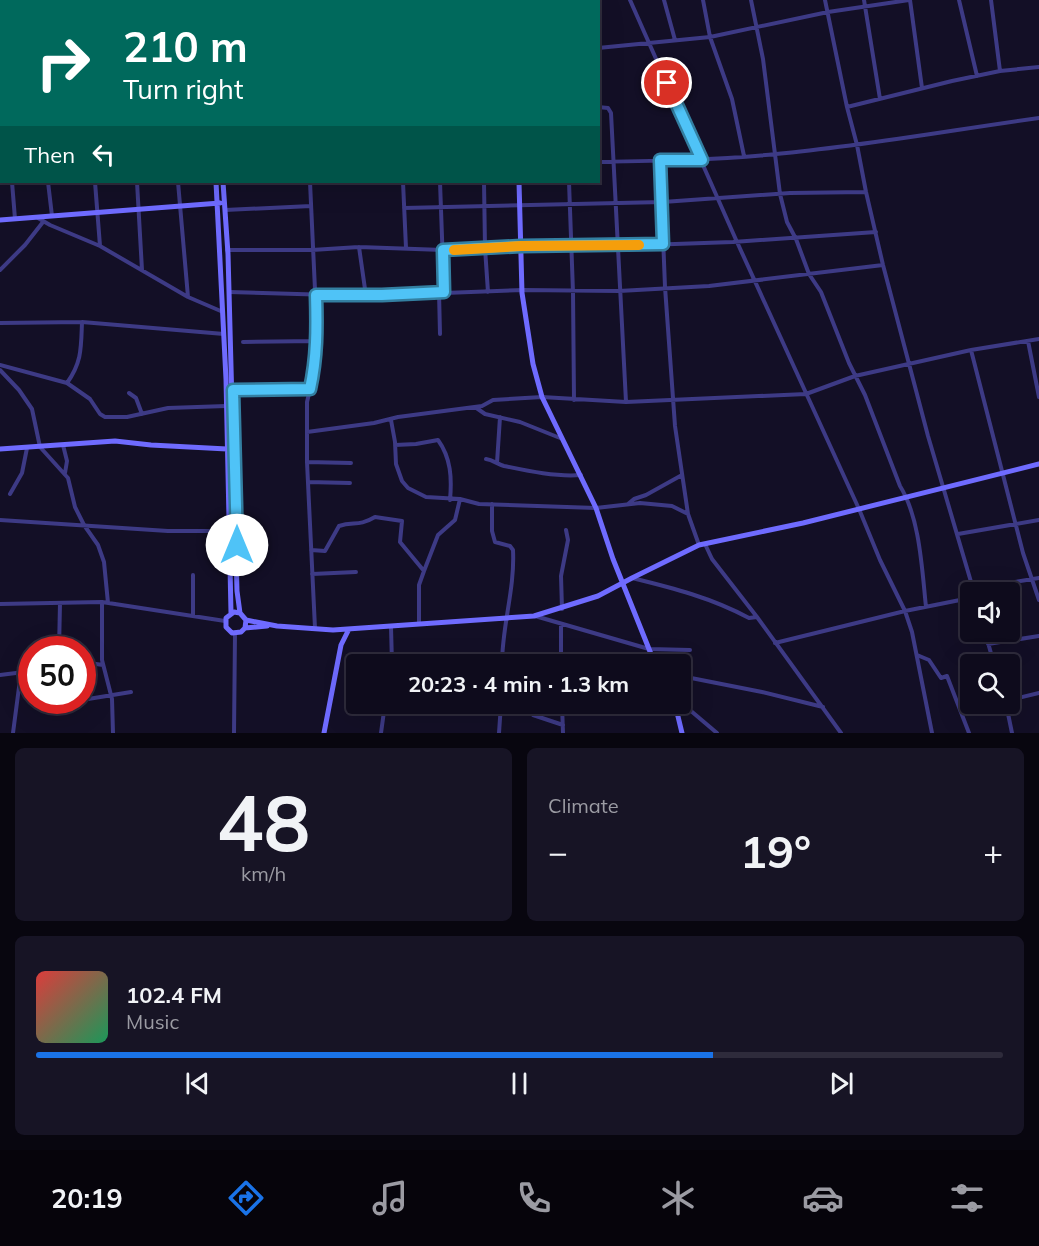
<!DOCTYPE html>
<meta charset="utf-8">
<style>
:root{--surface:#0e0b1c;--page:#171425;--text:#f1f3f6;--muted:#9b9ba3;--line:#2e2b3b;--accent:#1a73e8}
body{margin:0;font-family:Mulish,sans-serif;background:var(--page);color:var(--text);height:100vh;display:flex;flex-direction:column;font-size:22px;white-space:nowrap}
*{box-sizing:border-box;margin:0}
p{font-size:20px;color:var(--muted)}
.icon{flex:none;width:33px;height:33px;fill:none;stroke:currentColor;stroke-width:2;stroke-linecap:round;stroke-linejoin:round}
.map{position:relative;height:733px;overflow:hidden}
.drawer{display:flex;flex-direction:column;gap:15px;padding:15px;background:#08060f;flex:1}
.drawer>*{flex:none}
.banner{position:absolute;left:0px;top:0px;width:600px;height:183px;box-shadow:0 6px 24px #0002,0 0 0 2px var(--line);background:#00695c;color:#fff;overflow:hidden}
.controls{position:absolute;left:960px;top:582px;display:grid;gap:12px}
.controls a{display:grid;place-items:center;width:60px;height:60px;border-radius:6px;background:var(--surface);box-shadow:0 6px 24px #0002,0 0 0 2px var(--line);font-size:30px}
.speed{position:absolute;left:18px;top:636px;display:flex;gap:12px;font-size:30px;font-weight:700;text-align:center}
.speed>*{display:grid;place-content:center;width:78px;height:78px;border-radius:50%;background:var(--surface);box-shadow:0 6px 24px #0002,0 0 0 2px var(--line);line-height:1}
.speed .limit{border:9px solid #d22;background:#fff;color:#111}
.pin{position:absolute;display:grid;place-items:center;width:51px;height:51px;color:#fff;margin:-26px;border:3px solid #fff;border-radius:50%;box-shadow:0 2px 6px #0007}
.me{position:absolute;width:66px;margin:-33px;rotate:0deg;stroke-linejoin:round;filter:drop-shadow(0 0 4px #0008)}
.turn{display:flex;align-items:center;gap:21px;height:126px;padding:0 24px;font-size:27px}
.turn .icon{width:78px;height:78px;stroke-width:2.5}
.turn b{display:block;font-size:42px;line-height:51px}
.then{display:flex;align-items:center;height:57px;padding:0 24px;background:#0003;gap:12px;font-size:22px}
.big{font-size:45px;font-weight:700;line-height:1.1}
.drawer .card{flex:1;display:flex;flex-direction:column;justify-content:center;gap:9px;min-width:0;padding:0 21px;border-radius:9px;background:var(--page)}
.drawer .dial{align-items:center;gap:0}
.dial b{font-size:78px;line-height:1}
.song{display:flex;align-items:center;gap:18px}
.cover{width:72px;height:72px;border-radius:9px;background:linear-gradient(135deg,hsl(0 70% 55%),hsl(150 70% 35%))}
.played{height:6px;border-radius:3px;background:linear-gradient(90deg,var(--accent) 70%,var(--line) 70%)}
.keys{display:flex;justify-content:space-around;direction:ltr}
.heat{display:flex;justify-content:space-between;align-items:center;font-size:33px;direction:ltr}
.drawer .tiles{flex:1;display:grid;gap:15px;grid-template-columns:1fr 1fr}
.card:last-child{grid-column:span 2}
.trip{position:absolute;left:346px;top:654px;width:345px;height:60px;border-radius:6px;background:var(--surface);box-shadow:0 6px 24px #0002,0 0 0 2px var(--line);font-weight:700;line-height:60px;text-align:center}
.dock{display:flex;height:96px;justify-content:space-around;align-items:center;background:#06040b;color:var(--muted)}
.dock .icon{width:42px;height:42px}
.dock .selected{color:var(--accent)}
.dock b{font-size:27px;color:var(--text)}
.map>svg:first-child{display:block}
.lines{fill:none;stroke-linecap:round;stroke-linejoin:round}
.street{stroke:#3d3a85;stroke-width:4}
.secondary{stroke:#6f6bff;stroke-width:5}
.route-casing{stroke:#337fa1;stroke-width:15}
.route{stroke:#4fc3f7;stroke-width:10}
.slow{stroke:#f59e0b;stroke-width:10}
</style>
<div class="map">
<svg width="1039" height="733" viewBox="0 0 1039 733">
<rect width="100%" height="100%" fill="#130f26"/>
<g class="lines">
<path class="street" d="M31,0V2
M80,0V2
M124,0V2
M159,0L160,2
M567,0V2
M630,0L737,242L859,509L880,560L905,611L912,632L932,733
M664,0L675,40
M703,0L710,37L732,99L744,156
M751,0L763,59L780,194L787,222L796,239L809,274L821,292L849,363L865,395L900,486C920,518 922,570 926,607
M825,0L847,107L857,145L866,192L883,265L928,436L974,592
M864,0L880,99
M910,0L922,88
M959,0L977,76
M991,0L1000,71
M0,26H2
M0,35L2,54
M598,48L710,37L828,12L909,0
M0,69H2
M598,107L608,108L611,113L626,402
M847,107L952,81L1000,71L1039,67
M0,110H2
M660,160L665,287L675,426L688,514L699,545
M0,162H2
M598,162C658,161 717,160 776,154C864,146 952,130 1039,118
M12,182L15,219
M48,182L52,216
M95,182L100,246
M137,182L142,270
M178,182L188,297
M310,182L317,333L315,368L307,402V462L315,628
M403,182L406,248
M440,182L444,292
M484,182L485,248L488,292
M569,182L573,292L574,400
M404,208L663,202L790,193L866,192
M225,210L311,206
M38,218L50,225L100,246L188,297L223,312
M359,247L366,296
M227,250H312L359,247L443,250L521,246H617L733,242L876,232
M0,270L25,245L43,222
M229,292L366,296L523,290L619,291L709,286L883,265
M439,292L440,334
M0,323L82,322L224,334
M1028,341L1039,397
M243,342L317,341
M971,350L1023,553L1039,600
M0,365L67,383L90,399L100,414L105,417H127L168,408L226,406
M0,370L19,390L32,409L40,447L68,478L75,507L84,525L98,545L104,562L108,603
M67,383C82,362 81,348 82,322
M226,389H310
M129,393L136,398L142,414
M475,407L485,414L520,422L560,438
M391,420L395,442L396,464L402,481L408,488L426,497L460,499L479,504L596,508L640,503L672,506L688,514
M307,432L374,423L398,417L482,406L493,400L542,397L626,402L806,394L855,376L971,350L1039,339
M63,445L67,461L65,473
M395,445L416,444L438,440C451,458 452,478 450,500
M486,459C493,460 497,464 504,466C528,471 556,477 581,475
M307,462L351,463
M497,463L500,417
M308,482L350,483
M10,494L22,473L27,448
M492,504V531L495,542L510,546L513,550C515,589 502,626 502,664
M628,504L634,499L646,495L682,475
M0,520L168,531H229
M958,534L1039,520
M705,544L712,559L757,617L841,733
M311,550L325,551L339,526C354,521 358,527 375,517L402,521L400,542L424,571
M312,574L356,572
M193,575V616
M632,578C673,588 712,598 749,618L757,617
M973,589L1039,578
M102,602V660L112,699L113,733
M0,604L102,602L225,621
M562,609L561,576L568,540L566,530
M535,616L649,649L690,650
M419,624V585L424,571L438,535L455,520L460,499
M391,627L392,664
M985,632L994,664
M775,643L905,611L970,598
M988,644L1039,636
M59,650L60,603
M917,655L929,660L941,678L947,676L969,733
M82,662L103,665
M561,664V624
M0,675L32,671
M681,676L762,692L823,707
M82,700L131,692
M1010,700L1039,693
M64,701L71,700
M518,704L533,715L563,725
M562,704L563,733
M677,704L691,711L717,733
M1006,704L1012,733
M13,733L21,672
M234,733L235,633
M381,733L385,704
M499,733L501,704"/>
<path class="secondary" d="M205,0V2
M211,0V2
M515,0V2
M216,182L226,379L231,613
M223,182L228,254L237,591L240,613
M519,182L522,293L533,364L542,397L596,508L613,559L655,664
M0,220L220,203
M0,449L115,441L151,445L227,449
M246,620L245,628L241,632L232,633L226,627V618L234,612L240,613L246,620L277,626L333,630L534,616L598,596L632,578L699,545L803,523L1039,464
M245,628L267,626
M675,704L682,733
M324,733L341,645L348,631"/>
</g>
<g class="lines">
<defs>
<path id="route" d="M237,545L233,390L310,389C317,357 317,328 316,295H382L444,292L443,250L521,246L663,244L660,160H702L667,83"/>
</defs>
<use href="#route" class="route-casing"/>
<use href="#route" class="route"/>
<path class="slow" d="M454,250L521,246L639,245"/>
</g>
</svg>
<div class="controls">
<a><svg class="icon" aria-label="sound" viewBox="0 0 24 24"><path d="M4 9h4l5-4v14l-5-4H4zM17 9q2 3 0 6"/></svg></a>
<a><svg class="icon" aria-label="search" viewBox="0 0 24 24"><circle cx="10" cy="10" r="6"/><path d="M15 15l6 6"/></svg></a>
</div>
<div class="speed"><div class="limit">50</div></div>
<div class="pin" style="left:667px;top:83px;background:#d93025"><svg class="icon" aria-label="arrive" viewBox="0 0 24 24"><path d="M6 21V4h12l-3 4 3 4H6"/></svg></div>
<svg class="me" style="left:237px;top:545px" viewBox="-20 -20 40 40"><circle r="19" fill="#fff"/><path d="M0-13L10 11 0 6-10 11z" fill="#4fc3f7"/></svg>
<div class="trip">20:23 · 4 min · 1.3 km</div>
<div class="banner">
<div class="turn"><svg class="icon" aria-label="right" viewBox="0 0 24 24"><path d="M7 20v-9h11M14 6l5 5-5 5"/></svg><div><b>210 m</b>Turn right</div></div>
<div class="then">Then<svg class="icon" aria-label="left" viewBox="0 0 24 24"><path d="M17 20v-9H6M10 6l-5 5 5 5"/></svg></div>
</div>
</div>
<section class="drawer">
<div class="tiles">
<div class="card dial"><b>48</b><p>km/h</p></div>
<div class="card"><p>Climate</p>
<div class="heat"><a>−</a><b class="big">19°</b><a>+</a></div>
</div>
<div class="card">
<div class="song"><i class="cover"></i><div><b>102.4 FM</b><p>Music</p></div></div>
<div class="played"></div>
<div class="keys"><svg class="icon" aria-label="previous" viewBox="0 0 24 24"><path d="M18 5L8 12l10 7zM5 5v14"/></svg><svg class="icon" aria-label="pause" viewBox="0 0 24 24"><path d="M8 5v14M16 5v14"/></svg><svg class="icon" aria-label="next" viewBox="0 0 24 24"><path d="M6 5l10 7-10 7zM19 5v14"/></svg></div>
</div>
</div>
</section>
<nav class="dock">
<b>20:19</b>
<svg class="icon selected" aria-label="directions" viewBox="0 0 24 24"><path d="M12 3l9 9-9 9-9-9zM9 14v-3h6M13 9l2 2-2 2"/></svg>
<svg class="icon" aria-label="music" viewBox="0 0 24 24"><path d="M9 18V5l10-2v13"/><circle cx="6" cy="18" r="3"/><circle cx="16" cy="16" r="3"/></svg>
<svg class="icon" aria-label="phone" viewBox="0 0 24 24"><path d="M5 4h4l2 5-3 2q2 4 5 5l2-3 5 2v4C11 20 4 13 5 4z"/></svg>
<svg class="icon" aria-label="climate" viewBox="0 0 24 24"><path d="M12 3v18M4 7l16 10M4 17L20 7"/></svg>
<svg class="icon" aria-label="car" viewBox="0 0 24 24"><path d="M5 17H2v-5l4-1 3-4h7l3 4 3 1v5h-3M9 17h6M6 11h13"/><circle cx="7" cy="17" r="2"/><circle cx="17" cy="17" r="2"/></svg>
<svg class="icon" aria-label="filters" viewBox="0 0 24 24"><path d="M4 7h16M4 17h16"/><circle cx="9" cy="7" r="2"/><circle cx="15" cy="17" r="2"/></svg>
</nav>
